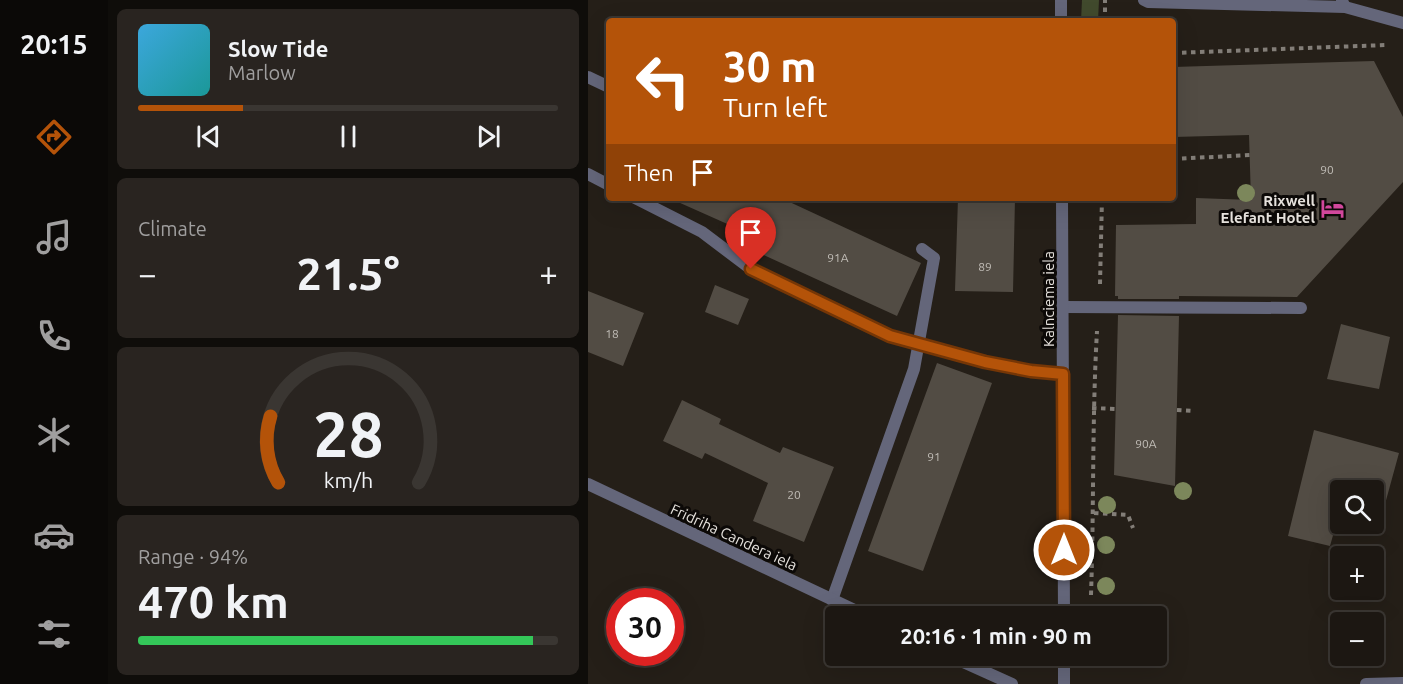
<!DOCTYPE html>
<meta charset="utf-8">
<style>
:root{--surface:#1c1712;--page:#292420;--text:#f1f3f6;--muted:#a09f9f;--line:#3a3632;--accent:#b45309}
body{margin:0;font-family:Ubuntu,sans-serif;background:var(--page);color:var(--text);height:100vh;display:flex;flex-direction:column;font-size:22px;white-space:nowrap}
*{box-sizing:border-box;margin:0}
p{font-size:20px;color:var(--muted)}
.icon{flex:none;width:33px;height:33px;fill:none;stroke:currentColor;stroke-width:2;stroke-linecap:round;stroke-linejoin:round}
.map{position:relative;flex:1;overflow:hidden}
.sheet{display:flex;flex-direction:column;gap:9px;padding:9px;background:#0f0d0a;width:480px}
.sheet>*{flex:none}
.guide{position:absolute;left:18px;top:18px;width:570px;height:183px;border-radius:6px;box-shadow:0 6px 24px #0002,0 0 0 2px var(--line);background:#b45309;color:#fff;overflow:hidden}
.tools{position:absolute;left:742px;top:480px;display:grid;gap:12px}
.tools a{display:grid;place-items:center;width:54px;height:54px;border-radius:6px;background:var(--surface);box-shadow:0 6px 24px #0002,0 0 0 2px var(--line);font-size:30px}
.speed{position:absolute;left:18px;top:588px;display:flex;gap:12px;font-size:30px;font-weight:700;text-align:center}
.speed>*{display:grid;place-content:center;width:78px;height:78px;border-radius:50%;background:var(--surface);box-shadow:0 6px 24px #0002,0 0 0 2px var(--line);line-height:1}
.speed .limit{border:9px solid #d22;background:#fff;color:#111}
.pin{position:absolute;display:grid;place-items:center;width:51px;height:51px;color:#fff;margin:-62px -26px;border-radius:50% 50% 50% 0;rotate:-45deg;box-shadow:0 0 6px #0007}
.pin .icon{rotate:45deg}
.me{position:absolute;width:66px;margin:-33px;rotate:0deg;stroke-linejoin:round;filter:drop-shadow(0 0 4px #0008)}
.turn{display:flex;align-items:center;gap:21px;height:126px;padding:0 18px;font-size:27px}
.turn .icon{width:78px;height:78px;stroke-width:2.5}
.turn b{display:block;font-size:42px;line-height:51px}
.then{display:flex;align-items:center;height:57px;padding:0 18px;background:#0003;gap:12px;font-size:22px}
.big{font-size:45px;font-weight:700;line-height:1.1}
.sheet .tile{flex:1;display:flex;flex-direction:column;justify-content:center;gap:9px;min-width:0;padding:0 21px;border-radius:9px;background:var(--page)}
.sheet .dial{align-items:center;gap:0}
.dial svg{height:156px;overflow:visible;fill:none;stroke:var(--line);stroke-width:7;stroke-linecap:round;text-anchor:middle}
.dial text{fill:var(--text);stroke:none}
.song{display:flex;align-items:center;gap:18px}
.cover{width:72px;height:72px;border-radius:9px;background:linear-gradient(135deg,hsl(200 70% 55%),hsl(180 70% 35%))}
.played{height:6px;border-radius:3px;background:linear-gradient(90deg,var(--accent) 25%,var(--line) 25%)}
.keys{display:flex;justify-content:space-around;direction:ltr}
.heat{display:flex;justify-content:space-between;align-items:center;font-size:33px;direction:ltr}
.charge{height:9px;border-radius:4px;background:linear-gradient(90deg,#34c759 94%,var(--line) 0)}
.trip{position:absolute;left:237px;top:606px;width:342px;height:60px;border-radius:6px;background:var(--surface);box-shadow:0 6px 24px #0002,0 0 0 2px var(--line);font-weight:700;line-height:60px;text-align:center}
main{display:flex;flex:1;min-height:0}
.tab-bar{display:flex;flex-direction:column;width:108px;justify-content:space-around;align-items:center;background:#0b0907;color:var(--muted)}
.tab-bar .icon{width:42px;height:42px}
.tab-bar .selected{color:var(--accent)}
.tab-bar b{font-size:27px;color:var(--text)}
.map>svg:first-child{display:block}
.green{fill:#414a2d}
.building{fill:#524c44}
.lines{fill:none;stroke-linecap:round;stroke-linejoin:round}
.path{stroke:#837e78;stroke-width:4;stroke-dasharray:4.5 4.5;stroke-linecap:butt}
.service{stroke:#64667a;stroke-width:12}
.minor{stroke:#64667a;stroke-width:12}
.tree{fill:#7c875b}
.route-casing{stroke:#753606;stroke-width:15}
.route{stroke:#b45309;stroke-width:10}
.labels{text-anchor:middle;dominant-baseline:central;stroke-width:6;stroke-linejoin:round;paint-order:stroke}
.number-label{font-size:12px;fill:#c0bcb6}
.poi-label{font-size:15px;font-weight:bold;fill:#e5e1dc;stroke:#0c0907;text-anchor:end}
.street-label{font-size:15px;fill:#e5e1dc;stroke:#0c0907}
</style>
<main>
<nav class="tab-bar">
<b>20:15</b>
<svg class="icon selected" aria-label="directions" viewBox="0 0 24 24"><path d="M12 3l9 9-9 9-9-9zM9 14v-3h6M13 9l2 2-2 2"/></svg>
<svg class="icon" aria-label="music" viewBox="0 0 24 24"><path d="M9 18V5l10-2v13"/><circle cx="6" cy="18" r="3"/><circle cx="16" cy="16" r="3"/></svg>
<svg class="icon" aria-label="phone" viewBox="0 0 24 24"><path d="M5 4h4l2 5-3 2q2 4 5 5l2-3 5 2v4C11 20 4 13 5 4z"/></svg>
<svg class="icon" aria-label="climate" viewBox="0 0 24 24"><path d="M12 3v18M4 7l16 10M4 17L20 7"/></svg>
<svg class="icon" aria-label="car" viewBox="0 0 24 24"><path d="M5 17H2v-5l4-1 3-4h7l3 4 3 1v5h-3M9 17h6M6 11h13"/><circle cx="7" cy="17" r="2"/><circle cx="17" cy="17" r="2"/></svg>
<svg class="icon" aria-label="filters" viewBox="0 0 24 24"><path d="M4 7h16M4 17h16"/><circle cx="9" cy="7" r="2"/><circle cx="15" cy="17" r="2"/></svg>
</nav>
<section class="sheet">
<div class="tile">
<div class="song"><i class="cover"></i><div><b>Slow Tide</b><p>Marlow</p></div></div>
<div class="played"></div>
<div class="keys"><svg class="icon" aria-label="previous" viewBox="0 0 24 24"><path d="M18 5L8 12l10 7zM5 5v14"/></svg><svg class="icon" aria-label="pause" viewBox="0 0 24 24"><path d="M8 5v14M16 5v14"/></svg><svg class="icon" aria-label="next" viewBox="0 0 24 24"><path d="M6 5l10 7-10 7zM19 5v14"/></svg></div>
</div>
<div class="tile"><p>Climate</p>
<div class="heat"><a>−</a><b class="big">21.5°</b><a>+</a></div>
</div>
<div class="tile dial"><svg viewBox="0 0 100 80">
<path d="M14 69A42 42 0 1 1 86 69"/>
<path d="M14 69A42 42 0 0 1 10 35" stroke="#b45309"/>
<text x="50" y="56" font-size="32" font-weight="700">28</text>
<text x="50" y="72" font-size="11">km/h</text>
</svg></div>
<div class="tile"><p>Range · 94%</p><b class="big">470 km</b><div class="charge"></div></div>
</section>
<div class="map">
<svg width="815" height="684" viewBox="0 0 815 684">
<rect width="100%" height="100%" fill="#251f18"/>
<path class="green" d="M494,0H511L510,21H493Z"/>
<path class="building" d="M786,61L815,117V182L709,297L591,296V299H530V296H527L528,225L608,224V198L663,200L661,135L585,137V67Z
M81,198H193L333,263L309,316L167,251L173,239Z
M370,198H427L425,292L367,291Z
M127,285L161,299L150,325L117,312Z
M0,291L56,313L35,366L0,352Z
M530,315L591,316L587,486L526,475Z
M753,324L802,337L791,389L739,379Z
M349,363L404,383L335,571L280,551Z
M94,400L133,419L131,424L192,453L195,447L246,467L216,542L165,521L180,483L117,453L114,459L75,441Z
M726,430L811,453L791,526L784,524H786V490H753V515L751,514L742,546L700,536Z"/>
<g class="lines">
<path class="path" d="M517,21V0
M585,53L799,45
M585,159L662,155
M512,284L514,198
M504,408L528,409
M589,410L606,411
M506,513L540,515L545,528
M503,595C506,507 504,419 509,331"/>
<path class="service" d="M556,0L560,2L757,7
M754,1L757,7L815,23
M0,77L21,87
M0,174L21,185
M47,198L114,232L163,269L302,336L397,362L443,371L475,374
M475,307L713,308
M244,600L326,369L346,258L334,249"/>
<path class="minor" d="M473,0V21
M474,198L476,616
M0,484L279,616
M362,656L424,684
M476,656V684
M778,684L815,683"/>
</g>
<g class="tree">
<circle cx="658" cy="193" r="9"/>
<circle cx="595" cy="491" r="9"/>
<circle cx="519" cy="505" r="9"/>
<circle cx="518" cy="545" r="9"/>
<circle cx="518" cy="586" r="9"/>
</g>
<g class="lines">
<defs>
<path id="route" d="M163,269L302,336L397,362L443,371L475,374L476,550"/>
</defs>
<use href="#route" class="route-casing"/>
<use href="#route" class="route"/>
</g>
<defs>
<symbol id="hotel-bare" viewBox="-9 -9 18 18"><path d="M-6-4.5h1.5V1H6V5H4.5V3h-9V5H-6ZM-4 0a1.8 1.8 0 1 1 3.6 0ZM.5 0V-2.5h3Q6-2.5 6 0Z" fill="#d1479c" stroke="#0c0907" stroke-width="2.5" paint-order="stroke"/></symbol>
</defs>
<g fill-rule="evenodd">
<use href="#hotel-bare" x="728" y="192" width="33" height="33"/>
</g>
<g class="labels">
<g class="number-label">
<text x="739" y="169">90</text>
<text x="250" y="257">91A</text>
<text x="397" y="266">89</text>
<text x="24" y="333">18</text>
<text x="558" y="443">90A</text>
<text x="346" y="456">91</text>
<text x="206" y="494">20</text>
</g>
<g class="poi-label">
<text x="727" y="200">Rixwell<tspan x="727" dy="17">Elefant Hotel</tspan></text>
</g>
<g class="street-label">
<text transform="translate(460 299) rotate(-90)">Kalnciema iela</text>
<text transform="translate(146 537) rotate(25)">Fridriha Candera iela</text>
</g>
</g>
</svg>
<div class="tools">
<a><svg class="icon" aria-label="search" viewBox="0 0 24 24"><circle cx="10" cy="10" r="6"/><path d="M15 15l6 6"/></svg></a>
<a>+</a>
<a>−</a>
</div>
<div class="speed"><div class="limit">30</div></div>
<div class="pin" style="left:163px;top:269px;background:#d93025"><svg class="icon" aria-label="arrive" viewBox="0 0 24 24"><path d="M6 21V4h12l-3 4 3 4H6"/></svg></div>
<svg class="me" style="left:476px;top:550px" viewBox="-20 -20 40 40"><circle r="17" fill="#b45309" stroke="#fff" stroke-width="3"/><path d="M0-11L8 9 0 5-8 9z" fill="#fff"/></svg>
<div class="trip">20:16 · 1 min · 90 m</div>
<div class="guide">
<div class="turn"><svg class="icon" aria-label="left" viewBox="0 0 24 24"><path d="M17 20v-9H6M10 6l-5 5 5 5"/></svg><div><b>30 m</b>Turn left</div></div>
<div class="then">Then<svg class="icon" aria-label="arrive" viewBox="0 0 24 24"><path d="M6 21V4h12l-3 4 3 4H6"/></svg></div>
</div>
</div>
</main>
